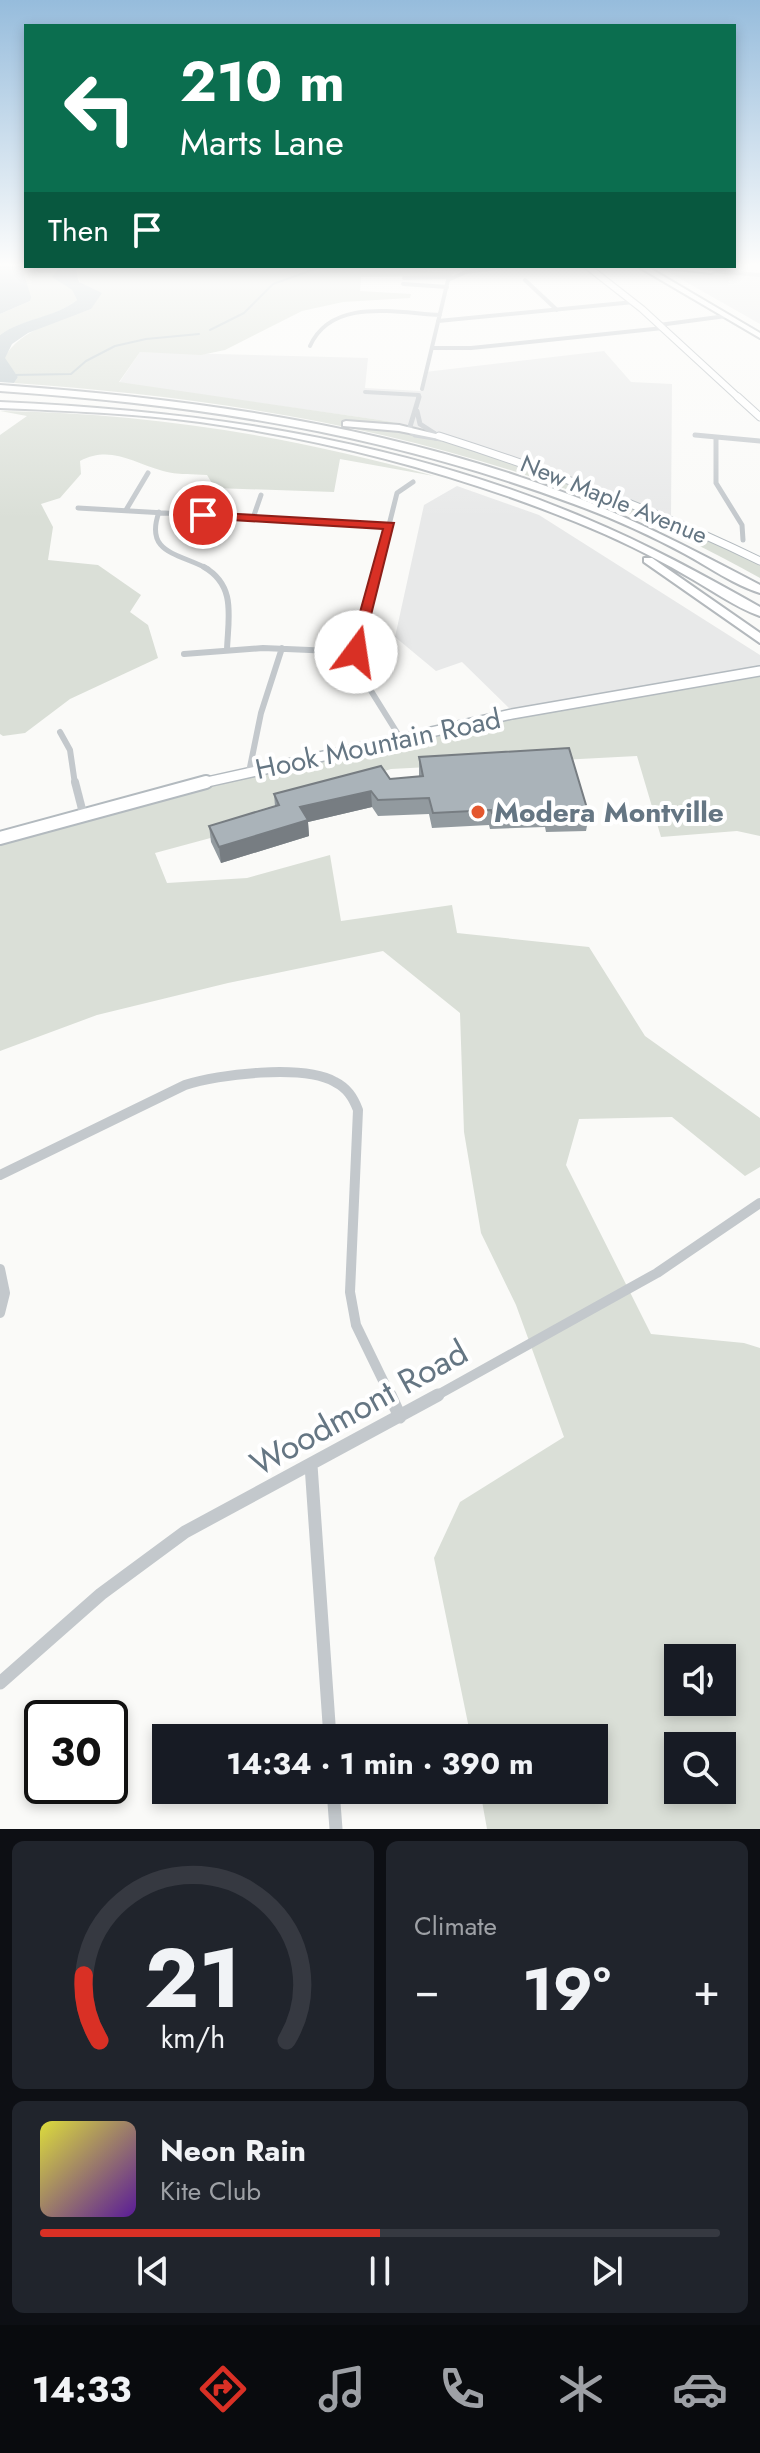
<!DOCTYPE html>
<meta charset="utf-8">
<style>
:root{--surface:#171b24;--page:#20242c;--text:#f1f3f6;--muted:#9ea1a6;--line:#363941;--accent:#d93025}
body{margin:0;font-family:Jost,sans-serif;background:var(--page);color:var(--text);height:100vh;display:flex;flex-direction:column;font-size:30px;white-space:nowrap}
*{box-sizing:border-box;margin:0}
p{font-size:26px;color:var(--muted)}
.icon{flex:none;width:44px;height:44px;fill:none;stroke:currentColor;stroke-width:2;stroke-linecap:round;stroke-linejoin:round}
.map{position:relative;height:1829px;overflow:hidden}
.drawer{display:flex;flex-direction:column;gap:12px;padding:12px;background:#0d0f14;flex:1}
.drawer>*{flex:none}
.guide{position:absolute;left:24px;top:24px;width:712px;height:244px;border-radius:0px;box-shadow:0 4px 12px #0003;background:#0b6e4f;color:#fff;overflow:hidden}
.tools{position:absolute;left:664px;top:1644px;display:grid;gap:16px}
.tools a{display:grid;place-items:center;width:72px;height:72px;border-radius:0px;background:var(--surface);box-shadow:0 4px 12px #0003;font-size:40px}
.speed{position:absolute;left:24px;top:1700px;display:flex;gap:16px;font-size:40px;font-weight:700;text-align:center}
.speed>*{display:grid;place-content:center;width:104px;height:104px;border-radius:50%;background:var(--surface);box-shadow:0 4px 12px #0003;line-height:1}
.speed .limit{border:4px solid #111;border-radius:12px;background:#fff;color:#111}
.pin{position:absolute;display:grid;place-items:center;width:68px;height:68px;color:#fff;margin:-34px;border:4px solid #fff;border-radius:50%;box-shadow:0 2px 8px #0007}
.me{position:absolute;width:88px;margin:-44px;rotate:14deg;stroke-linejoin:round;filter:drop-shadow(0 0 6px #0008)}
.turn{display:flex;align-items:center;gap:28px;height:168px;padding:0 24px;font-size:36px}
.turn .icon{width:104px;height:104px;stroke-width:2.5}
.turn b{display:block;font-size:56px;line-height:68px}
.then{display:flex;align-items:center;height:76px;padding:0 24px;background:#0003;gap:16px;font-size:30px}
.big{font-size:60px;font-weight:700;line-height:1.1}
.drawer .widget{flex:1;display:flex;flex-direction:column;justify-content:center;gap:12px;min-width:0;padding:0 28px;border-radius:12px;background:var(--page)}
.drawer .dial{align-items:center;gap:0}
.dial svg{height:208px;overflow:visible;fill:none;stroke:var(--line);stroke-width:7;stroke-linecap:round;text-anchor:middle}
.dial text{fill:var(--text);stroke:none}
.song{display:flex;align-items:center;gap:24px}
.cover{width:96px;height:96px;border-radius:12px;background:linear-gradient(135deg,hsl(60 70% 55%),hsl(270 70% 35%))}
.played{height:8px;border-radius:4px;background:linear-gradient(90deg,var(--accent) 50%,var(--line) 50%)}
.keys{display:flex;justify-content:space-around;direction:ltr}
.heat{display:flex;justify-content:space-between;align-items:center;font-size:44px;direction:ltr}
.drawer .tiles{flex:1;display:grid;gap:12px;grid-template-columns:1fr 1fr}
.widget:last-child{grid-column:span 2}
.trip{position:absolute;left:152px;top:1724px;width:456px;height:80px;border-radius:0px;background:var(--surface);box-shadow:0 4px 12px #0003;font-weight:700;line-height:80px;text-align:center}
.tab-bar{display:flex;height:128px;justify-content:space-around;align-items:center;background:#090b0e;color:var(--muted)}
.tab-bar .icon{width:56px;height:56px}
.tab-bar .selected{color:var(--accent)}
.tab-bar b{font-size:36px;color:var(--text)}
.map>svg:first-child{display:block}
.built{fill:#e8e9e9}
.green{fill:#dadfd7;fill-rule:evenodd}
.water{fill:#bbc7cb}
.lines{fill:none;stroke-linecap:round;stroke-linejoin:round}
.stream{stroke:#bbc7cb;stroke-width:2}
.secondary-far3-casing{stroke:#b3babf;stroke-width:8}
.secondary-far2-casing{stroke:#b3babf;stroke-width:9}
.secondary-far1-casing{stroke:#b3babf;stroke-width:12}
.secondary-casing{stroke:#b3babf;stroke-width:16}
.highway-casing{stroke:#b4b9bd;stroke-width:4}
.street-far5{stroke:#c3c8cc;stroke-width:4}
.street-far4{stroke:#c3c8cc;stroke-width:5}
.street-far3{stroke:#c3c8cc;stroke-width:6}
.street-far2{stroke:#c3c8cc;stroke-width:8}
.street-far1{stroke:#c3c8cc;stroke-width:10}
.street{stroke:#c3c8cc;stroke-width:13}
.secondary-far3{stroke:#fff;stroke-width:6}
.secondary-far2{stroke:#fff;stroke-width:7}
.secondary-far1{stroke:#fff;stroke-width:9}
.secondary{stroke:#fff;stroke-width:12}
.highway{fill:#fff;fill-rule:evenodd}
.wall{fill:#929a9f}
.shaded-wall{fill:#777d82}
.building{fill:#aab3b9;stroke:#777d82;stroke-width:2}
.route{fill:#d93025;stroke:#8d1f18;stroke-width:2}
.poi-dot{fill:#e4572e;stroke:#fff;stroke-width:3}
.labels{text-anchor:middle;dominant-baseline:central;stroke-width:8;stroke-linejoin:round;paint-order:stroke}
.far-street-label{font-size:24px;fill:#657683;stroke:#fff}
.street-label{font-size:28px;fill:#657683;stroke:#fff}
.poi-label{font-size:28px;font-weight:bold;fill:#657683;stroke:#fff;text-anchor:start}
.near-street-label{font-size:34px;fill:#657683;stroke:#fff}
</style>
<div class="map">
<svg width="760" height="1829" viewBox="0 0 760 1829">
<rect width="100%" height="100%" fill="#fafaf8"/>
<path class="built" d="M734,263H738L740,272L760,273V324L658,266H700L699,268L714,270L717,266H734Z
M604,351L631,382L672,384L671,518L435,432L387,421L119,383L140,352L368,358L365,388L421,391L425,372Z
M457,486L539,515L760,655V669L513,712L462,662L436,671L395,637L424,505Z"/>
<path class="green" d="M17,263L60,266L53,277L72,290L77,300C53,319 24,318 0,335V314L30,301L22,268Z
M85,266H435L422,271L455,273L449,276L361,277L360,291L411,294L410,298L343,302L302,311L225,350L201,355L140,352L119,382L387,421L435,432L671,518L760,563V578C532,449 273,401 14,383L18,377L4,358C21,328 61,320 91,309L75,270Z
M0,411C148,413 291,436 434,476L340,459L334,492L215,488L207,475C193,474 177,475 163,471C133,463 111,445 80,461L81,474L60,498L41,504L53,527L48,560L98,565L141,595L130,612L148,625L158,658L70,699L25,733L3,736L0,734V435L27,416Z
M760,669V836L737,831L661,837L637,756L391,769L256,811L229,833L155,853L167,883L247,878L330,855L341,921L452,905L457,933L589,947L645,1036L760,1118V1167L745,1176L672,1117L579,1119L566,1165L651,1334L744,1343L760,1348V1829H487L480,1790H594V1738H471L434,1558L460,1502L564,1437L516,1305L481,1233L464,1132L460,1013L383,951L228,983L97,1015L0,1051V832L23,833L169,790L513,712ZM678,1658H722V1702H678ZM678,1746H722V1790H678Z"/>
<path class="water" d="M0,263H17L22,268L31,297L30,301L0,314Z
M60,266H85L76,270L79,282L102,293L91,309L28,333L12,344L5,358L18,377L14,383L0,382V335C23,318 54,318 77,300L72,290L52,277Z"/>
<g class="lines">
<path class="stream" d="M210,330L244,313L273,284L315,269H344
M13,375L71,374L86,361L115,346L146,339L199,334"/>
<defs>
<path id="secondary-far3" d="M587,266L642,309L740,399"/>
<path id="secondary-far2" d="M738,397L760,417
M439,436C549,471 656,510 760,561"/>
<path id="secondary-far1" d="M198,784L512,714L760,671"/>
<path id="secondary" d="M0,838L206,782"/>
<path id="highway" d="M637,266H646L760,333V338Z
M650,266H678L715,271L711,273Z
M0,385C199,399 399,427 586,501C646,525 703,555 760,585V593C734,585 709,567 685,554C650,535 612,518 574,504C383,433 203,405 0,391Z
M0,402C203,411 398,439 587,519C647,544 703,575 760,607V616C734,607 709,588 685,575C651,555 613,537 576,522C455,473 330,440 200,422C134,413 67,411 0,408Z
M346,421L399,425L444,436L439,439L399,431L343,426V422Z
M644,558H652L760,633V643L644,562Z"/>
</defs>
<use href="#secondary-far3" class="secondary-far3-casing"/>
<use href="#secondary-far2" class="secondary-far2-casing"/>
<use href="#secondary-far1" class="secondary-far1-casing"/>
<use href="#secondary" class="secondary-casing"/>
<use href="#highway" class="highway-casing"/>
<path class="street-far5" d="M711,271L760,275
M404,278L451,277
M525,280L557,310
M403,284L447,287
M438,321L634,302
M659,325L726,316
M310,346C332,297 397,313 440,315
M432,348H471L663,328
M422,389L448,280L466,272L512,266
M365,392L419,395L418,399"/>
<path class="street-far4" d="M419,397L409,430L415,435L441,439
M417,411L420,424L437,435
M695,435L760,441
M716,437V483L742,525L743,540
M78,508L390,526
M126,510L148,473
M159,512C144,554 179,553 208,569
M253,518L261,495
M378,569L397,493L413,482"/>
<path class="street-far3" d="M204,567C237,586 228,618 227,650
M378,567L356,654L358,670L401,739
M184,654L263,648L356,652
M60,732L70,750L75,784
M249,772L261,713L282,648"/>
<path class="street-far2" d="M75,782L83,813"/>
<path class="street-far1" d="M0,1175L185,1085C218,1074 304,1064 335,1082C347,1088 353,1097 358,1110L350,1292L356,1325L391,1397
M0,1269L5,1293L0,1313
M434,1397L657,1273L760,1203"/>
<path class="street" d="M390,1395L400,1417
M311,1465L330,1738
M0,1683L101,1594L185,1532L438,1395
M333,1790L336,1829"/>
<use href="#secondary-far3" class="secondary-far3"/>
<use href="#secondary-far2" class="secondary-far2"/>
<use href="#secondary-far1" class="secondary-far1"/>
<use href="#secondary" class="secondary"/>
<use href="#highway" class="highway"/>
</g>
<path class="wall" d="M419,757L589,815L586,831L546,832L545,827L490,829L489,825L432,828L429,814L378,816L372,807L308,822L309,836L221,863L211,842L209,826L275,806L274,794L390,779L419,776Z"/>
<path class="shaded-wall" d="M371,791L372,807L308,822L309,836L221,863L219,847L300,807Z"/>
<path class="building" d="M569,748L589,815L549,816L548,811L492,813L491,810L433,813L429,798L378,800L371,791L300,807L308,820L219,847L209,826L279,805L274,794L381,766L390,779L423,776L419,757Z"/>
<linearGradient id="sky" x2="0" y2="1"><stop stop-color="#96bcdc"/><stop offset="0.51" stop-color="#fdfdfc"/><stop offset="1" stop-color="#fdfdfc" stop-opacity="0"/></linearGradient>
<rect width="760" height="519" fill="url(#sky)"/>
<path class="route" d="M203,512L394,523L361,655H351L349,652L383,529L199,518L197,515Z"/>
<circle class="poi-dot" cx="478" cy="812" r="8"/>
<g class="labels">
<g class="far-street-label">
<text transform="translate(614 499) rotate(22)">New Maple Avenue</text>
</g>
<g class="street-label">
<text transform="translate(378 744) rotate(-12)">Hook Mountain Road</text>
</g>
<g class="poi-label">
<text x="494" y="812">Modera Montville</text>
</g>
<g class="near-street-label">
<text transform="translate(359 1408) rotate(-29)">Woodmont Road</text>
</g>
</g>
</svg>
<div class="tools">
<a><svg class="icon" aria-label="sound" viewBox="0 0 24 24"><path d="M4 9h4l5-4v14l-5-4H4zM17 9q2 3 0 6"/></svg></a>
<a><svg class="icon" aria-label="search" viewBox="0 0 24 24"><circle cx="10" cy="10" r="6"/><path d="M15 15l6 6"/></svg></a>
</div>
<div class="speed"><div class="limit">30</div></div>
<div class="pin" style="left:203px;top:515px;background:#d93025"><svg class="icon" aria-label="arrive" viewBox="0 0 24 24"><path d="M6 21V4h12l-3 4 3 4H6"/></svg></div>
<svg class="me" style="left:356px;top:652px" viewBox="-20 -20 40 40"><circle r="19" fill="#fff"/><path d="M0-13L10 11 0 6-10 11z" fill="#d93025"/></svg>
<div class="trip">14:34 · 1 min · 390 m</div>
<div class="guide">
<div class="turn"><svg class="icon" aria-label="left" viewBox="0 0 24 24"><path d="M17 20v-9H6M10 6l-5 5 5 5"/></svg><div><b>210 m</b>Marts Lane</div></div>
<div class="then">Then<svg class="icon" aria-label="arrive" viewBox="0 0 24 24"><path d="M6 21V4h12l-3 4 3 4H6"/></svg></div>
</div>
</div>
<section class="drawer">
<div class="tiles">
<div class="widget dial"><svg viewBox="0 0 100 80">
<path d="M14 69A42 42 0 1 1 86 69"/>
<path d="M14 69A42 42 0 0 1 8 44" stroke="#d93025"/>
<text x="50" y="56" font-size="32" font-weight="700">21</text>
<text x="50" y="72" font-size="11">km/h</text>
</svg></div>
<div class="widget"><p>Climate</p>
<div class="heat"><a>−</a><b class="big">19°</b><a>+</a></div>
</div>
<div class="widget">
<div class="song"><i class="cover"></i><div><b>Neon Rain</b><p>Kite Club</p></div></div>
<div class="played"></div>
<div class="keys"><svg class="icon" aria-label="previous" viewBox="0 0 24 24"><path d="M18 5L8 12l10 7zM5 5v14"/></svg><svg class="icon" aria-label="pause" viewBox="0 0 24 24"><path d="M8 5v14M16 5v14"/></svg><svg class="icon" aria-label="next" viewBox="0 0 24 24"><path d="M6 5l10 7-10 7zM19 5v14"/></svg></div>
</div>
</div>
</section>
<nav class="tab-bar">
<b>14:33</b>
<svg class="icon selected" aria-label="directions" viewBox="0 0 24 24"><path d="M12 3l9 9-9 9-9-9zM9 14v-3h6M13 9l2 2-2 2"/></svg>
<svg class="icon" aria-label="music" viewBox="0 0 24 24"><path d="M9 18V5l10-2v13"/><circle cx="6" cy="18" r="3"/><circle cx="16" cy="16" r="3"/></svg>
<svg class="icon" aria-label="phone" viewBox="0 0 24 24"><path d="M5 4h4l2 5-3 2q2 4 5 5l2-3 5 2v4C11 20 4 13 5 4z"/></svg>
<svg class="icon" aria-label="climate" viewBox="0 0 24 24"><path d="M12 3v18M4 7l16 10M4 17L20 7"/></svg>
<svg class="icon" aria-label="car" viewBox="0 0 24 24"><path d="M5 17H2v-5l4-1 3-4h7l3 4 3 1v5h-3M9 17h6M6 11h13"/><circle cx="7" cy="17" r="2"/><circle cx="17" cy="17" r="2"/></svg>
</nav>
